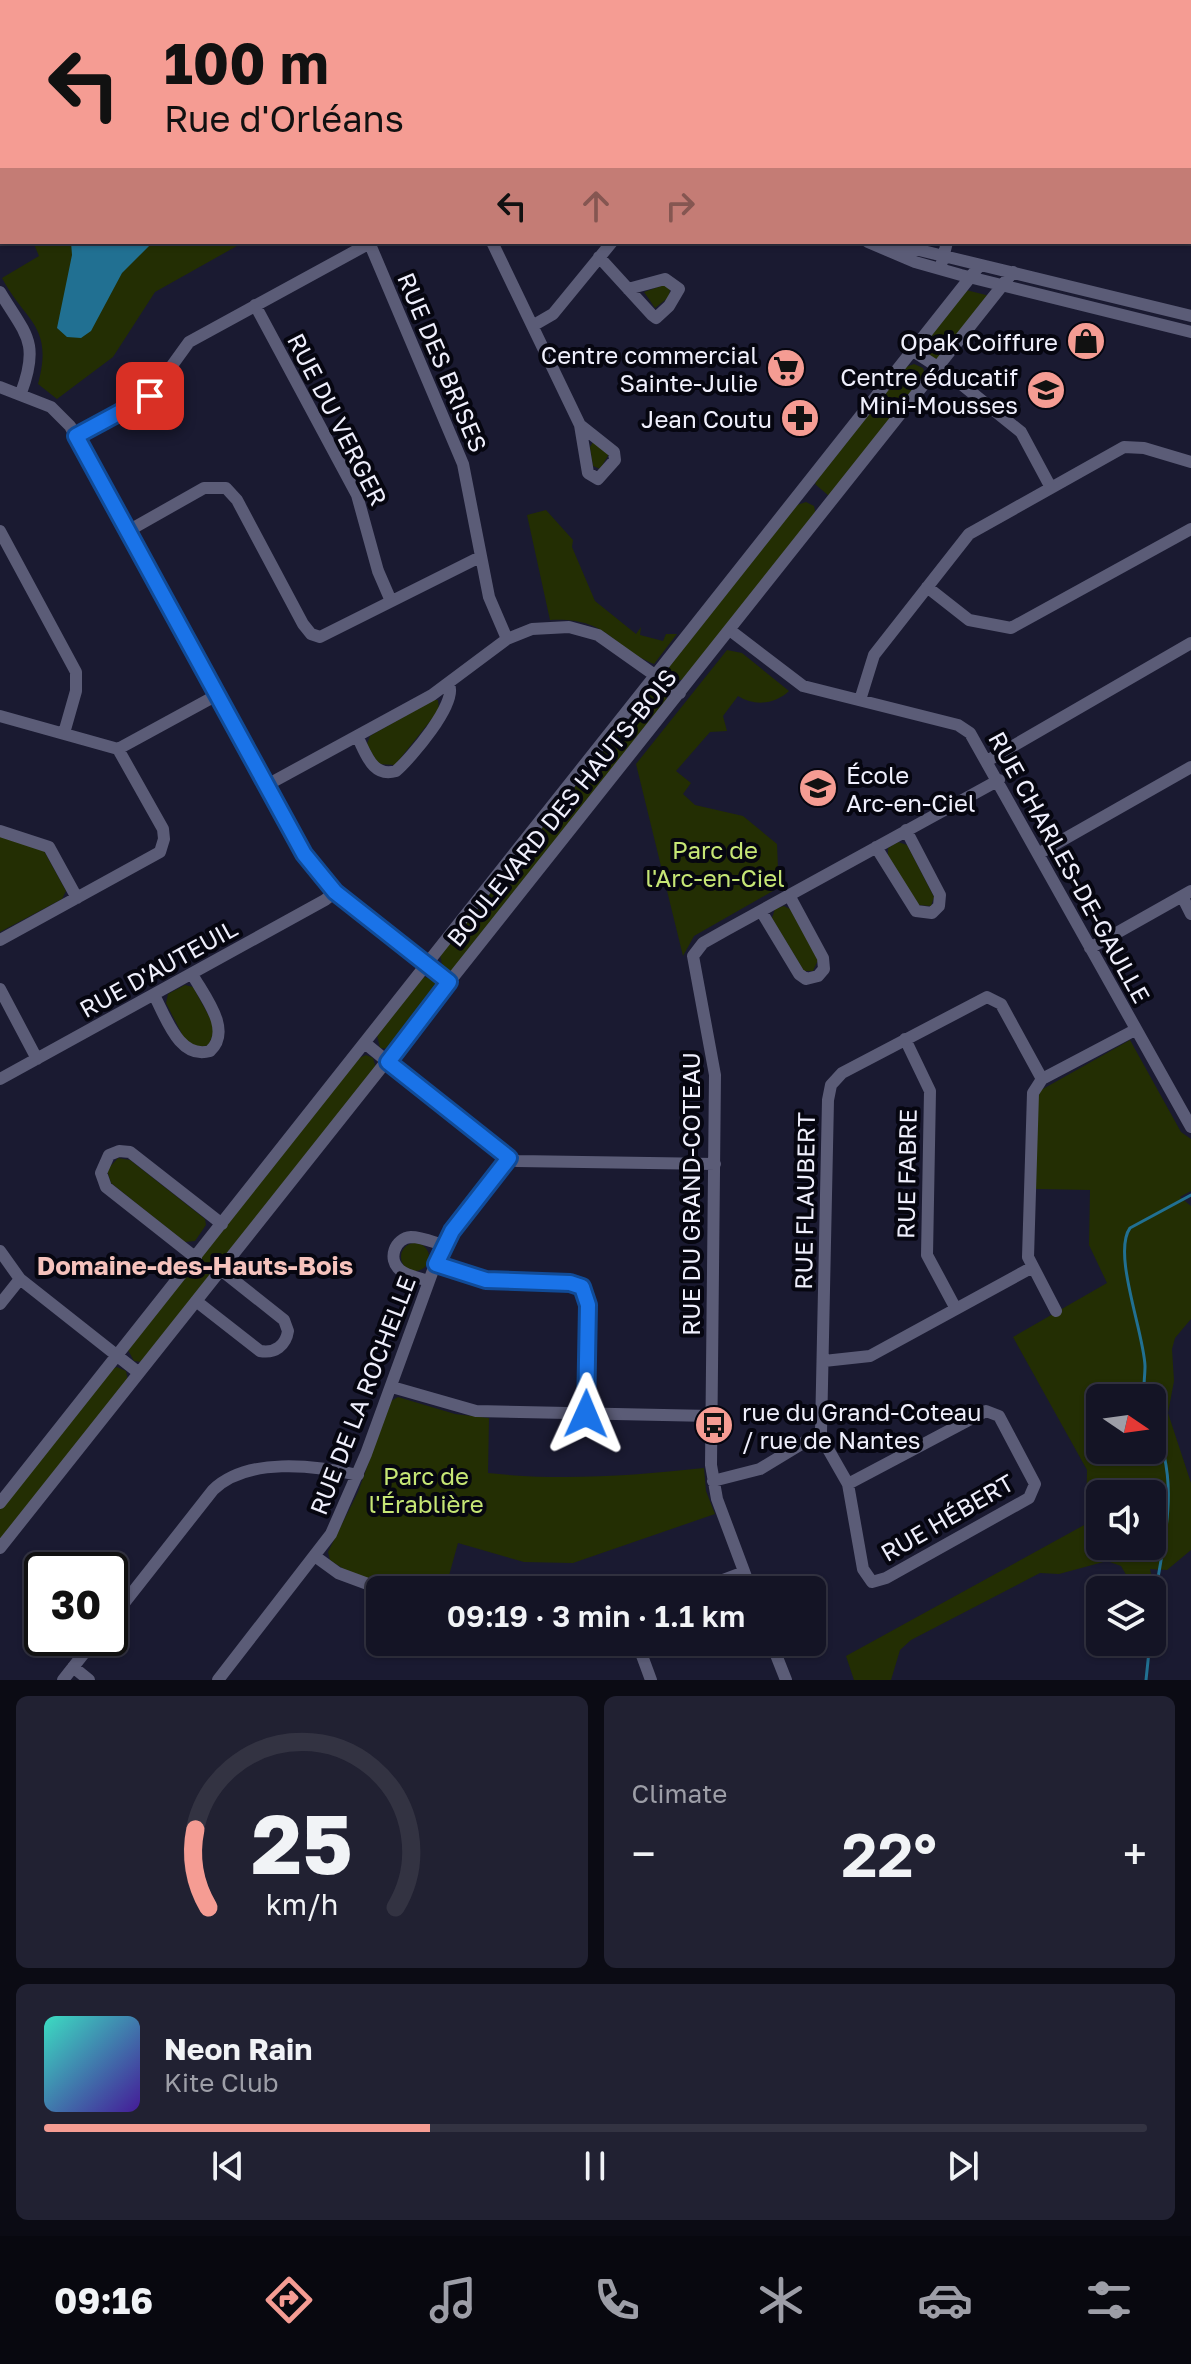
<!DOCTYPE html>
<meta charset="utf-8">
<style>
:root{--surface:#141425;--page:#212132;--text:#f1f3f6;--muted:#9d9ea7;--line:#333342;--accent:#f59c93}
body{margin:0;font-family:"Golos Text",sans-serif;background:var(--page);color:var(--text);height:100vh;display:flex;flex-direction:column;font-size:30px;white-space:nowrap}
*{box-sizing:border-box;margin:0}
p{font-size:26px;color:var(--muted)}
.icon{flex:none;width:44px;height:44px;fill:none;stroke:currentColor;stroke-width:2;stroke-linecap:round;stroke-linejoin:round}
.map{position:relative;height:1680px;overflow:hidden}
.drawer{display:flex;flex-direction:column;gap:16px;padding:16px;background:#0b0b14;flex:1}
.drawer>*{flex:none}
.banner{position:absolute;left:0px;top:0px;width:1192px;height:244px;box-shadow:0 2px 6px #0004,0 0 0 2px var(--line);background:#f59c93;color:#111;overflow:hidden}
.needle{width:52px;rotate:103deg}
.controls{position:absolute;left:1086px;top:1384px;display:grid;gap:16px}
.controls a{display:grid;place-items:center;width:80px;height:80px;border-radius:12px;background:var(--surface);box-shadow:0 2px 6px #0004,0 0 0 2px var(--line);font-size:40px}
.speed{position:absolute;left:24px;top:1552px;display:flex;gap:16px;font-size:40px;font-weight:700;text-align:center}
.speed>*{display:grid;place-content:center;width:104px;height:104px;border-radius:50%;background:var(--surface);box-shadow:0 2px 6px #0004,0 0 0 2px var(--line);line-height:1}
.speed .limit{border:4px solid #111;border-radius:12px;background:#fff;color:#111}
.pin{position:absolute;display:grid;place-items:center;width:68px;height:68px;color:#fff;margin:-34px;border-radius:16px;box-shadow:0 4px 12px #0006}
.me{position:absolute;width:88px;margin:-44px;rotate:1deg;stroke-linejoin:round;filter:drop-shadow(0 0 6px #0008)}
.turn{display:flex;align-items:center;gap:28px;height:168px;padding:0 32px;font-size:36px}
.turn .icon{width:104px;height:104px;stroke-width:2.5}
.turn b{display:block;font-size:56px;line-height:68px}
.lanes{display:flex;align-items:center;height:76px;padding:0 32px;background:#0003;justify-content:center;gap:40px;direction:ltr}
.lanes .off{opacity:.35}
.big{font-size:60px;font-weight:600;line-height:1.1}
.drawer .widget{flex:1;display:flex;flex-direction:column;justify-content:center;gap:12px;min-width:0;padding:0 28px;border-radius:12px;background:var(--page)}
.drawer .dial{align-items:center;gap:0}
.dial svg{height:208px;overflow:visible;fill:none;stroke:var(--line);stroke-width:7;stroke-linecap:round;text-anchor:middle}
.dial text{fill:var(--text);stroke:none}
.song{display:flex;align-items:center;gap:24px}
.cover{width:96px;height:96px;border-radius:12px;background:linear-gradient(135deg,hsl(170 70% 55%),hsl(260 70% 35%))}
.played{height:8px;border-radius:4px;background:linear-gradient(90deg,var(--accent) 35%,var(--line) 35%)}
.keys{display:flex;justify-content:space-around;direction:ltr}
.heat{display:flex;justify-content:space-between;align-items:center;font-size:44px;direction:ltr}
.drawer .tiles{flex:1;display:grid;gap:16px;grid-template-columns:1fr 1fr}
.widget:last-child{grid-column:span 2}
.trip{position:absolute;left:366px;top:1576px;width:460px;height:80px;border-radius:12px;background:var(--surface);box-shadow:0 2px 6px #0004,0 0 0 2px var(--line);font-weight:600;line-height:80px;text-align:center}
.menu{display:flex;height:128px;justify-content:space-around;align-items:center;background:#08080f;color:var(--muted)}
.menu .icon{width:56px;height:56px}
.menu .selected{color:var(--accent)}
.menu b{font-size:36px;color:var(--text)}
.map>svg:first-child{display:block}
.green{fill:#232e03;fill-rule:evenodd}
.water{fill:#217092}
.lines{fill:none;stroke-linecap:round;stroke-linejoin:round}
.stream{stroke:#217092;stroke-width:3}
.minor{stroke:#5b5c77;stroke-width:12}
.route-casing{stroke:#114b97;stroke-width:20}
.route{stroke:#1a73e8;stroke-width:14}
.labels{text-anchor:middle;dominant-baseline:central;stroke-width:8;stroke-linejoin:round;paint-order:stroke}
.poi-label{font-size:24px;fill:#efeffc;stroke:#060610;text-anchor:end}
.street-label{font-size:24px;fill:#efeffc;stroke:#060610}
.park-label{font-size:24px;fill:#c6e675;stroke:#060610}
.neighbourhood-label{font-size:26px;font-weight:bold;fill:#f5c2bc;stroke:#060610}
</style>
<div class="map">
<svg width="1191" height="1680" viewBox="0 0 1191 1680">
<rect width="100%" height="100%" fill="#1a1a31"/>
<path class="green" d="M0,0H217L218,2H2V181Z
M33,242H244L155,292L113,357L57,399L38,384C54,325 25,322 2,278L39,256Z
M664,285L670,288L669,297L655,308L644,292Z
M966,290L990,296L937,359L932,358L925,352L926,343Z
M914,364L923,368L925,375L829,496L815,484L817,480L906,367Z
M593,442L609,454L600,469L593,466L590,447Z
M806,502L814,506L816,515L684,680H671L669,667L797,505Z
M546,510L573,540L572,547L595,601L636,634L641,627L640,635L663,641L666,634H677L654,664C611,647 609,617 550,620L527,515Z
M727,650L742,653L789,691C774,705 754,706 738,696L723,716L727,731L710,732L676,771L691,783L683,794L695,805L743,816L777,844L778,868L785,884L694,936L683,956L636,764Z
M654,688L663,689L668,700L451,971L443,968L440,955Z
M433,700H438L439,710L395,765L378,764L367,744L370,736Z
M0,836L44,851L66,891L62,899L0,932Z
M898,842L907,845L934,897L931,906L918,905L888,856V848Z
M784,906L790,909L818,960L813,971H804L772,918L775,909Z
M423,977L434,979L439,988L390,1049L380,1048L377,1035Z
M185,985L193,987L215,1027L209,1045L196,1048L185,1040L166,1003L168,994Z
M1130,1040L1181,1132L1191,1139V1191L1180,1197L1191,1206V1319L1175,1338L1172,1349L1174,1381L1168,1413L1191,1483V1550L1167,1570L1150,1569L1157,1601L1156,1628L1152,1629V1590H1135L1121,1566L1107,1561L1059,1574L1040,1573L911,1640L900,1650L891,1680H854L846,1656L1086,1524L1087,1470L1013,1337L1107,1283L1089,1245L1090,1190L1036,1189L1037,1100L1041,1090ZM1100,1398H1152V1450H1100ZM1100,1494H1152V1546H1100Z
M366,1055L373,1058L376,1068L142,1362L134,1361L128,1350L359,1058Z
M118,1158L130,1160L205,1219L206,1225L195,1241L185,1242L111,1183L107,1170Z
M401 1257a14 14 0 1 1 28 0a14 14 0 1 1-28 0Z
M117,1367L126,1371L128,1380L0,1543V1508L110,1370Z
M398,1397L455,1414L489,1418L488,1473C561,1481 631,1476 704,1468L706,1491L715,1514L573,1563L524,1562L458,1543L445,1590C405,1590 363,1584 330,1560L328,1552L358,1492L391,1401Z"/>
<path class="water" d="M71,242H153L122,273L91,331L81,338L67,337L57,328L72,255Z"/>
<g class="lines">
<path class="stream" d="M1175,0L1176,2
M1190,22L1191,23
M1144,1398C1143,1387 1145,1377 1145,1366C1144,1333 1112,1253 1130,1228L1191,1195
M1152,1419C1185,1492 1159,1547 1152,1621
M1146,1680L1150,1642"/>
<path class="minor" d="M559,0L560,2
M717,0L719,2
M802,2L804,0
M369,242L463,464L489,597L507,639
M492,242L580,425L588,473L598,479L615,460L614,452L580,425
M868,242L915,262L961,275L1191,332
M894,248L919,250L1191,316
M599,257L652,315L656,318L669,306L679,289L665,279L628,289
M942,262L947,242
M0,292C26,335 40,342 21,393
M255,305L357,495L378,571L391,601
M534,325L553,314L612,242
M913,351L950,375L1021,432L1050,486
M0,387L51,407L70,426L316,869L335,892L449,982
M76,436L150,396L189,342L370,243
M0,531L76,672V691L64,733
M128,531L204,488H226L237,500L303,624L311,634L320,637L480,557
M927,587L969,620L1011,628L1191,529
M731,631L803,686L958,725L970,733L1191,1127
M860,700L874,655L969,534L1124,447L1144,448L1191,462
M0,716L118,749L217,695
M357,736C366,753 372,778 396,771C411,758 458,703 449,685
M987,761L1191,643
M267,785L432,695L507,639L532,629L569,627L598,635L680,693
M0,831L49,847L77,898
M876,847L916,911L932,913L939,906L940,895L906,830
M1038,854L1191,767
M1182,896L1191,914
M761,911L799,974L806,979L818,976L824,969L823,958L789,895
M0,940L160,852L164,839L163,829L118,749
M1090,948L1191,891
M0,989L37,1059
M154,995C166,1017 179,1060 210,1051C233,1030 204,996 192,974
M905,1039L930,1091L927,1255L956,1309
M366,1044L476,1134L517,1161L715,1164
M0,1079L325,900L335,892
M0,1251L20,1279L139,1373
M196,1258L106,1187L101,1173L109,1155L119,1151L130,1152L222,1224
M436,1264L486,1280L570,1283L582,1287L588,1305L586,1414
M429,1281C420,1278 407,1276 400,1270C387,1259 395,1238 411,1237C421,1237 433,1242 443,1245
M196,1301L260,1351C275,1354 286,1345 288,1331L284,1320L221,1270
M0,1304L20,1279
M1056,1311L1028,1257L1033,1093L1042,1079L1135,1030
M824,1361L870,1356L1031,1268
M392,1387L476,1411L711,1416
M820,1435L848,1484L863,1569L872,1582L886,1578L1029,1498L1035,1484L999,1416L986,1411L848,1484
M713,1481L760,1469L821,1432L828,1100L831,1085L842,1073L987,997L1001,1004L1042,1079
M0,1503L980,265
M0,1548L1013,272
M316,1557L338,1573L384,1590
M696,1590L744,1572
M751,1590L717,1499L711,1465L715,1075L693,956L703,943L726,930L999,780
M110,1621L213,1490C247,1457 314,1465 358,1475
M637,1642L651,1680
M771,1642L786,1680
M73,1667L89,1680
M63,1680L96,1638
M218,1680L331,1534L366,1454L440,1251L509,1158"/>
</g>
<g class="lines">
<defs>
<path id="route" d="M150,396L76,436L304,854L335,892L449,982L388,1062L509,1158L452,1231L436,1264L486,1280L570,1283L582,1287L588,1305L586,1414"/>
</defs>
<use href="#route" class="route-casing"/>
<use href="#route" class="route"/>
</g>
<defs>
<symbol id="shop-disc" viewBox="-11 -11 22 22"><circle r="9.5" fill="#f59c93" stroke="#060610"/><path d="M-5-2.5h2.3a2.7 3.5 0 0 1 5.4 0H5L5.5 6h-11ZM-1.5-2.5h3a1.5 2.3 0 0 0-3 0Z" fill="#111"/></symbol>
<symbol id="supermarket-disc" viewBox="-11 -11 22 22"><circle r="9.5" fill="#f59c93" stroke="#060610"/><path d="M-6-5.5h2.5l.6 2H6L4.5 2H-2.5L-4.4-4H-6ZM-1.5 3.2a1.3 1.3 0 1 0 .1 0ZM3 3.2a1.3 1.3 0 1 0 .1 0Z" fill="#111"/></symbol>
<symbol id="school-disc" viewBox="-11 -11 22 22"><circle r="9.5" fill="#f59c93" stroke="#060610"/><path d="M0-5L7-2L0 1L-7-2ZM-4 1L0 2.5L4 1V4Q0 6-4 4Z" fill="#111"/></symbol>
<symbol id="pharmacy-disc" viewBox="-11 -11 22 22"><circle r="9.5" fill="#f59c93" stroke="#060610"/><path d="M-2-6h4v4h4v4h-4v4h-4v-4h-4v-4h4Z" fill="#111"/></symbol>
<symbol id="bus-disc" viewBox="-11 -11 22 22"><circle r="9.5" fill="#f59c93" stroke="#060610"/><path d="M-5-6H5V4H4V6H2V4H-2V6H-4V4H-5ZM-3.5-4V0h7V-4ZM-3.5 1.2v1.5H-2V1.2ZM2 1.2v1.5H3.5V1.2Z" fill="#111"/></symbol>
</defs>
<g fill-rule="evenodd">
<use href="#shop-disc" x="1064" y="319" width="44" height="44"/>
<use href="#supermarket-disc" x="764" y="346" width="44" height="44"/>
<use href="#school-disc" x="1024" y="368" width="44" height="44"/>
<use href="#pharmacy-disc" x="778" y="396" width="44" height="44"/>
<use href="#school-disc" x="796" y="766" width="44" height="44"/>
<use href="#bus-disc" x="692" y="1403" width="44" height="44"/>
</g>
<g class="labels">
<g class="poi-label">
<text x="1058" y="341">Opak Coiffure</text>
<text x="758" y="354">Centre commercial<tspan x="758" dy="28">Sainte-Julie</tspan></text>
<text x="1018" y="376">Centre éducatif<tspan x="1018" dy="28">Mini-Mousses</tspan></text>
<text x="772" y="418">Jean Coutu</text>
<text x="846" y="774" text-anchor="start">École<tspan x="846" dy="28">Arc-en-Ciel</tspan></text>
<text x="742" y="1411" text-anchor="start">rue du Grand-Coteau<tspan x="742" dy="28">/ rue de Nantes</tspan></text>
</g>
<g class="street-label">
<text transform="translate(443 362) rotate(67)">RUE DES BRISES</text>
<text transform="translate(338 419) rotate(63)">RUE DU VERGER</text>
<text transform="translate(561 807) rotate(-51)">BOULEVARD DES HAUTS-BOIS</text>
<text transform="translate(1070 867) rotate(61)">RUE CHARLES-DE-GAULLE</text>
<text transform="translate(158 968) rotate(-29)">RUE D'AUTEUIL</text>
<text transform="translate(906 1174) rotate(-89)">RUE FABRE</text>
<text transform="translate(690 1194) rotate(-90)">RUE DU GRAND-COTEAU</text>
<text transform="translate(804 1201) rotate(-89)">RUE FLAUBERT</text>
<text transform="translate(362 1395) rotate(-69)">RUE DE LA ROCHELLE</text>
<text transform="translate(947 1517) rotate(-30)">RUE HÉBERT</text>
</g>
<g class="park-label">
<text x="715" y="849">Parc de<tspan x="715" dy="28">l'Arc-en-Ciel</tspan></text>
<text x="426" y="1475">Parc de<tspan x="426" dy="28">l'Érablière</tspan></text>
</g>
<g class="neighbourhood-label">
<text x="195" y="1265">Domaine-des-Hauts-Bois</text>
</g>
</g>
</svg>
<div class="controls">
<a><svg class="needle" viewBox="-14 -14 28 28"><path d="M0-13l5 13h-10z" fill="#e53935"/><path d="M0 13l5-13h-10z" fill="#9d9ea7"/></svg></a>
<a><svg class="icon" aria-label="sound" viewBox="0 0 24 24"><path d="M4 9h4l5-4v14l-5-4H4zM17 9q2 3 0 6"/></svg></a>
<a><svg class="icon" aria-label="layers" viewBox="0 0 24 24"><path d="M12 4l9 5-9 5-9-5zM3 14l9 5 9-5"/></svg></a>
</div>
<div class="speed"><div class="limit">30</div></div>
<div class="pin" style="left:150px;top:396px;background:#d93025"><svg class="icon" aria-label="arrive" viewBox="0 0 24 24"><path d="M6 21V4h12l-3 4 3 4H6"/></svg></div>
<svg class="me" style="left:586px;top:1414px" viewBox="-20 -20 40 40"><path d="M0-17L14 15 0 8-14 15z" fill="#1a73e8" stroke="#fff" stroke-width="4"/></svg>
<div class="trip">09:19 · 3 min · 1.1 km</div>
<div class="banner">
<div class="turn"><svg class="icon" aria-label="left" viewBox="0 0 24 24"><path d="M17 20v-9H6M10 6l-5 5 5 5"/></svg><div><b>100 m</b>Rue d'Orléans</div></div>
<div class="lanes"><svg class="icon" aria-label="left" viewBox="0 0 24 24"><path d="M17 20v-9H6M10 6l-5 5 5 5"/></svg><svg class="icon off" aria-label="ahead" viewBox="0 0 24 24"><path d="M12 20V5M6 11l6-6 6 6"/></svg><svg class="icon off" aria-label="right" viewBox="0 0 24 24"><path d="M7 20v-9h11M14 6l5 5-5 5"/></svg></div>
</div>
</div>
<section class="drawer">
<div class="tiles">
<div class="widget dial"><svg viewBox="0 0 100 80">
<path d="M14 69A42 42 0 1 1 86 69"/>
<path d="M14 69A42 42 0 0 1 9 39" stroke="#f59c93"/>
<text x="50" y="56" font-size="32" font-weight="700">25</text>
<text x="50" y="72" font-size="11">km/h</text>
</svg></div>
<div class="widget"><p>Climate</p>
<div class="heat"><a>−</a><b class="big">22°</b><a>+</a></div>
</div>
<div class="widget">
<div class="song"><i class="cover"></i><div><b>Neon Rain</b><p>Kite Club</p></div></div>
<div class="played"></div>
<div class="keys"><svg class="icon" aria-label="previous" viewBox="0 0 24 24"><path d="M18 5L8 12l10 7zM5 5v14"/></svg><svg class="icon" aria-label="pause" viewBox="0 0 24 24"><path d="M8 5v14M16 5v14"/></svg><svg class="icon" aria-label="next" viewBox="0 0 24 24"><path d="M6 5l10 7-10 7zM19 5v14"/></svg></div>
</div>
</div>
</section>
<nav class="menu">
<b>09:16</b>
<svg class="icon selected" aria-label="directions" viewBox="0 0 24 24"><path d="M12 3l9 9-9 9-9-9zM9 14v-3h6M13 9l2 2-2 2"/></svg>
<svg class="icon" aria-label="music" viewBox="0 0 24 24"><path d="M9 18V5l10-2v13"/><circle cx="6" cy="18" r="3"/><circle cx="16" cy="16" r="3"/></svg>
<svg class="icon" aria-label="phone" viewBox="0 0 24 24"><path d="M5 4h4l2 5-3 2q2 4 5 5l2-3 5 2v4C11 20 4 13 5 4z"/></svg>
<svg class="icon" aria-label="climate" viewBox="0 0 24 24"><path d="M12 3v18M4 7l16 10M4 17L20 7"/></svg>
<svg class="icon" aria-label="car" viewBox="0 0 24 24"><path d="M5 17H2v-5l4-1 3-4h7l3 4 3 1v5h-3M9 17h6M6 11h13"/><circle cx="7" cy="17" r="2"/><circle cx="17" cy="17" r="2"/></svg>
<svg class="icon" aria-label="filters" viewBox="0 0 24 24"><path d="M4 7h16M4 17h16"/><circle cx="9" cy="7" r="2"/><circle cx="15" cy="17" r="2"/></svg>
</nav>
